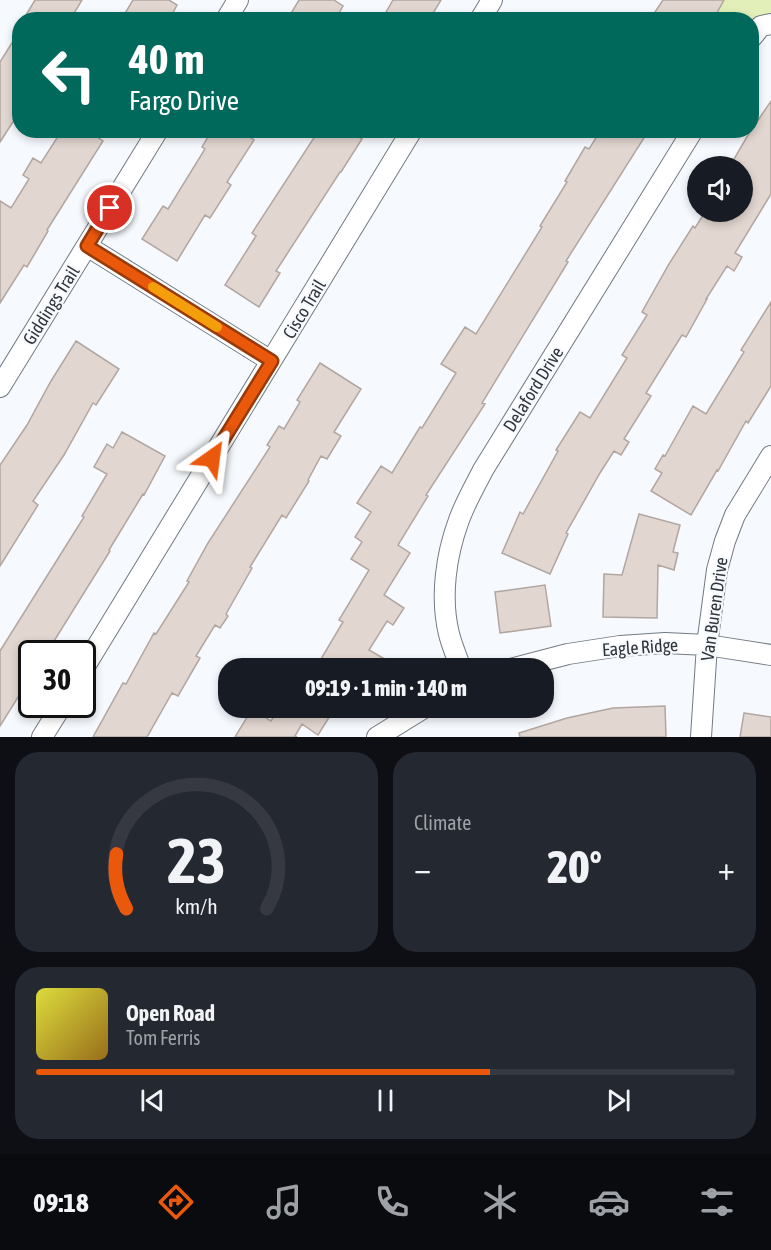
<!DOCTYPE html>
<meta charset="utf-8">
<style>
:root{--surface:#171b24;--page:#242831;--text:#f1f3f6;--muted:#9ea1a6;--line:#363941;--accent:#ea580c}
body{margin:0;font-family:"Asap Condensed",sans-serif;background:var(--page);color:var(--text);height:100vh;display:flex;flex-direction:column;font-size:22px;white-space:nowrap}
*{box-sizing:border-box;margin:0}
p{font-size:20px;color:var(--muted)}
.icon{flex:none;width:33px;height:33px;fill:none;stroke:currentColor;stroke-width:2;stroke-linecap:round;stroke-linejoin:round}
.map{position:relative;height:737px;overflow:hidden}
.panel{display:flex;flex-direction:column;gap:15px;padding:15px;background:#0d0f14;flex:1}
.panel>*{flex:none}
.banner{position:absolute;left:12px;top:12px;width:747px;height:126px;border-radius:24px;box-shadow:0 3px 9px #0003;background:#00695c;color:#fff;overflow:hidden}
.tools{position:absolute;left:687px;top:156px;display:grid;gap:12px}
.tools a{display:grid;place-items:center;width:66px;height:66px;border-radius:50%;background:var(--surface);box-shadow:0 3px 9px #0003;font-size:30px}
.speed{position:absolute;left:18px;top:640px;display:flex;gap:12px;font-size:30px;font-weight:700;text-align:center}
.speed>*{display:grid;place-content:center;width:78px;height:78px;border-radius:50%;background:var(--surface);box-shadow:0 3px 9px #0003;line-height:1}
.speed .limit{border:3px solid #111;border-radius:9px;background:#fff;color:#111}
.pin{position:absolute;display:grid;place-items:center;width:51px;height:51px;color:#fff;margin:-26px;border:3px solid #fff;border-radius:50%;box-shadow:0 2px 6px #0007}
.me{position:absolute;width:66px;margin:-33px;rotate:31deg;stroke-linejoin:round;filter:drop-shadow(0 0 4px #0008)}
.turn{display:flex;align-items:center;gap:21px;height:126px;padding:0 18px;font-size:27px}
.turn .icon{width:78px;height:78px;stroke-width:2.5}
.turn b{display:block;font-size:42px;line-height:51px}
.big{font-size:45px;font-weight:800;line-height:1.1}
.panel .tile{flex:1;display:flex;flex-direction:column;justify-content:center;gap:9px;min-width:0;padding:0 21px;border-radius:24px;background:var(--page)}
.panel .dial{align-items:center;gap:0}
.dial svg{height:156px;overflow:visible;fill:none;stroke:var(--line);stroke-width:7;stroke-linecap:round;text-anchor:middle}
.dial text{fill:var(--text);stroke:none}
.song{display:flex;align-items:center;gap:18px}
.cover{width:72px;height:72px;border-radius:9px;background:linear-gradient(135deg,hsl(60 70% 55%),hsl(40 70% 35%))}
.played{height:6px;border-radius:3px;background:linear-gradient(90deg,var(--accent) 65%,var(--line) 65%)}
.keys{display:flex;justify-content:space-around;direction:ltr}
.heat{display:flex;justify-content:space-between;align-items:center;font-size:33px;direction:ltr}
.panel .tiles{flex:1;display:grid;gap:15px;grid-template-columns:1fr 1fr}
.tile:last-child{grid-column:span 2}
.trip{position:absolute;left:218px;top:658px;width:336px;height:60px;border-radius:24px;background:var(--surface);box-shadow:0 3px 9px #0003;font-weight:800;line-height:60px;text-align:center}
.dock{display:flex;height:96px;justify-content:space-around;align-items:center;background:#090b0e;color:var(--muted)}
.dock .icon{width:42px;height:42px}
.dock .current{color:var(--accent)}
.dock b{font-size:27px;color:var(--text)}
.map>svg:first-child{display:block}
.green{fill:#e2efb9}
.building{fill:#e2d6d0;stroke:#b2a6a1;stroke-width:1.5}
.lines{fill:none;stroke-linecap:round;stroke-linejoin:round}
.minor-casing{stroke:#737a83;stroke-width:22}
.minor{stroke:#fff;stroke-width:20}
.route-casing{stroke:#983908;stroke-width:15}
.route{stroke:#ea580c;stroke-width:10}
.slow{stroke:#f59e0b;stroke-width:10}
.labels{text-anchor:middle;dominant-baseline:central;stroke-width:4.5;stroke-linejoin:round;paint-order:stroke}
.street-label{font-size:18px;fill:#313438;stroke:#f6f9fd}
</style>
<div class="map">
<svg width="771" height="737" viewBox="0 0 771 737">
<rect width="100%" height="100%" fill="#f6f9fd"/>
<path class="green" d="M691,0H771V13L752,20L729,19Z"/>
<path class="building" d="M35,0H82L70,20H23Z
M133,0H169L177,5L169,20H121Z
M299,0H334L343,6L335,20H287Z
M393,0H441L429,20H394L385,14Z
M663,0H724L713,20H666L655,12Z
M20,30V111L0,142V62Z
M771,101V194L735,253L742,257L734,271L727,266L706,299H707L686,337L682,335L646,393L651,396L624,439L629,442L621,455L614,451L600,473L566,533L568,534L550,574L502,553L520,512L523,514L558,451L556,450L580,412L590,418L627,358L622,355L647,315L642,312L669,264L693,226L695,228L705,212H742V166H730L748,135Z
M62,130H87L103,141L47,230L48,231L27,267L24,265L0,303V201L11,208L29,179L23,175L33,158L41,163Z
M212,130H239L254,140L227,182L231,185L210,218L205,215L177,261L142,239L163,206L168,209L205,149L202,147Z
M319,130H348L362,139L341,172H340L276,271L280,273L259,307L225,285L256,236L252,233Z
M601,130H649L566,261L568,262L482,403L485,404L426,495L428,496L398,545L410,553L384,595L404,608L393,625L387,621L369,650L402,669H315L343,622L339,620L369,570L351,559L362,542L355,537L371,512L357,503L381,466L392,473L420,427L422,428L456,373L441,364L465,327L476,334L542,227L540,226L567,182L565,181L585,147L589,149Z
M771,302V386L748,423L746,421L718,471L717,470L691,515L651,491L662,473L655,469L663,455L665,456L693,406L706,414L744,352L741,350Z
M76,341L119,369L96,405L93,403L64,455L33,501L38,505L0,566V465L27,425L51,381Z
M320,363L361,389L334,432L341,436L327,459L321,456L308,480L309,481L286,518L282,515L250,567L252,568L226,614L228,616L220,628L215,625L196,656L200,658L178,696L172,693L147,737H93L123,683L126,684L154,633L156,634L189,582L187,581L208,543L270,447L267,445L279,426L284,429L300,402L297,400Z
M122,432L165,456L144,495L143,494L109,550L110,551L46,654H32V675L0,726V651L84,517L82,516L107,474L94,467L107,444L113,448Z
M639,514L680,525L673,552L678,553L674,570L658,565L657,618L603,617L604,574L622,575Z
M545,585L551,626L500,633L495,592Z
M665,706L666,737H520L519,733L567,718L613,708Z
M276,708H335L318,735L302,724L295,736L297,737H235L252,709L271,721L278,709Z
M744,713L771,717V737H740Z"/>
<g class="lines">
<defs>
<path id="minor" d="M226,20L238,0
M480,20L492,0
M752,37L761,26L771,24
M87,246L271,361
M0,387L158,130
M461,669C457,657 452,646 449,634C440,597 446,555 459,520C465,503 475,486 483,470L693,130
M510,669L568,654L620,646L665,643L707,645L771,655
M82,671L412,130
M42,737L62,705
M377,737L424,708
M701,737L707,645L717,570L725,541L735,515L771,456"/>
</defs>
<use href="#minor" class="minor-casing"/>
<use href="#minor" class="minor"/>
</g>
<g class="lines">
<defs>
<path id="route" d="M110,208L87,246L272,361L212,458"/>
</defs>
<use href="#route" class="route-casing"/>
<use href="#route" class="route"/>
<path class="slow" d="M153,287L217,327"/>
</g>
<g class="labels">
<g class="street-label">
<text transform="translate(51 305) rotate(-58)">Giddings Trail</text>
<text transform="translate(304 309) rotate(-59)">Cisco Trail</text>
<text transform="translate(533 389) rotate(-58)">Delaford Drive</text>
<text transform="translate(714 609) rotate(-82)">Van Buren Drive</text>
<text transform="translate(640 647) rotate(-4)">Eagle Ridge</text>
</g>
</g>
</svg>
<div class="tools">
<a><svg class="icon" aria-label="sound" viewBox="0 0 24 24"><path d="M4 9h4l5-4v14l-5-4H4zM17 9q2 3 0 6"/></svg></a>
</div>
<div class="speed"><div class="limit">30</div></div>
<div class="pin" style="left:110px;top:208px;background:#d93025"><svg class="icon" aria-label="arrive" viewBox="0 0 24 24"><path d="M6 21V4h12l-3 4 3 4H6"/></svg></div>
<svg class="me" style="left:212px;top:458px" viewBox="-20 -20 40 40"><path d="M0-17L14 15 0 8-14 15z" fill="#ea580c" stroke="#fff" stroke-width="4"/></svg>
<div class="trip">09:19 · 1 min · 140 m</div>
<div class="banner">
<div class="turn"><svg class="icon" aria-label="left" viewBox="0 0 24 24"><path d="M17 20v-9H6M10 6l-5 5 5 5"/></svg><div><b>40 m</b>Fargo Drive</div></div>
</div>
</div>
<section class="panel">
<div class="tiles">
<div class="tile dial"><svg viewBox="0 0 100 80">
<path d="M14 69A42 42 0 1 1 86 69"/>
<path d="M14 69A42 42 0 0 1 9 41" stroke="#ea580c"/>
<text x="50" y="56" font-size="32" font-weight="700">23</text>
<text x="50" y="72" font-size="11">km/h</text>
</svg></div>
<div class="tile"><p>Climate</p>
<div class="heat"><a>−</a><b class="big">20°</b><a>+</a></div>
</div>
<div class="tile">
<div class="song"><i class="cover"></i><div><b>Open Road</b><p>Tom Ferris</p></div></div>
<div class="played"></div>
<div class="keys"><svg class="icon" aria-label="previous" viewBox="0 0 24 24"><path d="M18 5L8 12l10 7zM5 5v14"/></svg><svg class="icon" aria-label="pause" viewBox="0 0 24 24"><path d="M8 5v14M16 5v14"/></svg><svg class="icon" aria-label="next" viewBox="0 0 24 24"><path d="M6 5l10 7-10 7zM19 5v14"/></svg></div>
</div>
</div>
</section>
<nav class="dock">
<b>09:18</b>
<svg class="icon current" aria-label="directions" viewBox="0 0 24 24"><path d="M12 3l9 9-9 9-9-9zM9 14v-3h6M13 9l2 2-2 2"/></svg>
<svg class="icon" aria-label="music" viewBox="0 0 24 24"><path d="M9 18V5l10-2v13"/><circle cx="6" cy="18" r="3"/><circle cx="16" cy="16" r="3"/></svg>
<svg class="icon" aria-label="phone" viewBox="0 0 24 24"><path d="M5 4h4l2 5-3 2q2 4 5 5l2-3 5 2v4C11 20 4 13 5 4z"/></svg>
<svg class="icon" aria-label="climate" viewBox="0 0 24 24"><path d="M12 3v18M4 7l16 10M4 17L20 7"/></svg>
<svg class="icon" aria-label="car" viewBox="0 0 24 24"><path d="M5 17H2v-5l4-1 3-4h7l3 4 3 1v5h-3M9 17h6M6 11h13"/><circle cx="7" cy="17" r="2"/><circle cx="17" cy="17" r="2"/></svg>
<svg class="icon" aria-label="filters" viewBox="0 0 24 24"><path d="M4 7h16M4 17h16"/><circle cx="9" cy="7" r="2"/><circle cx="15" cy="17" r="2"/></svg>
</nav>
